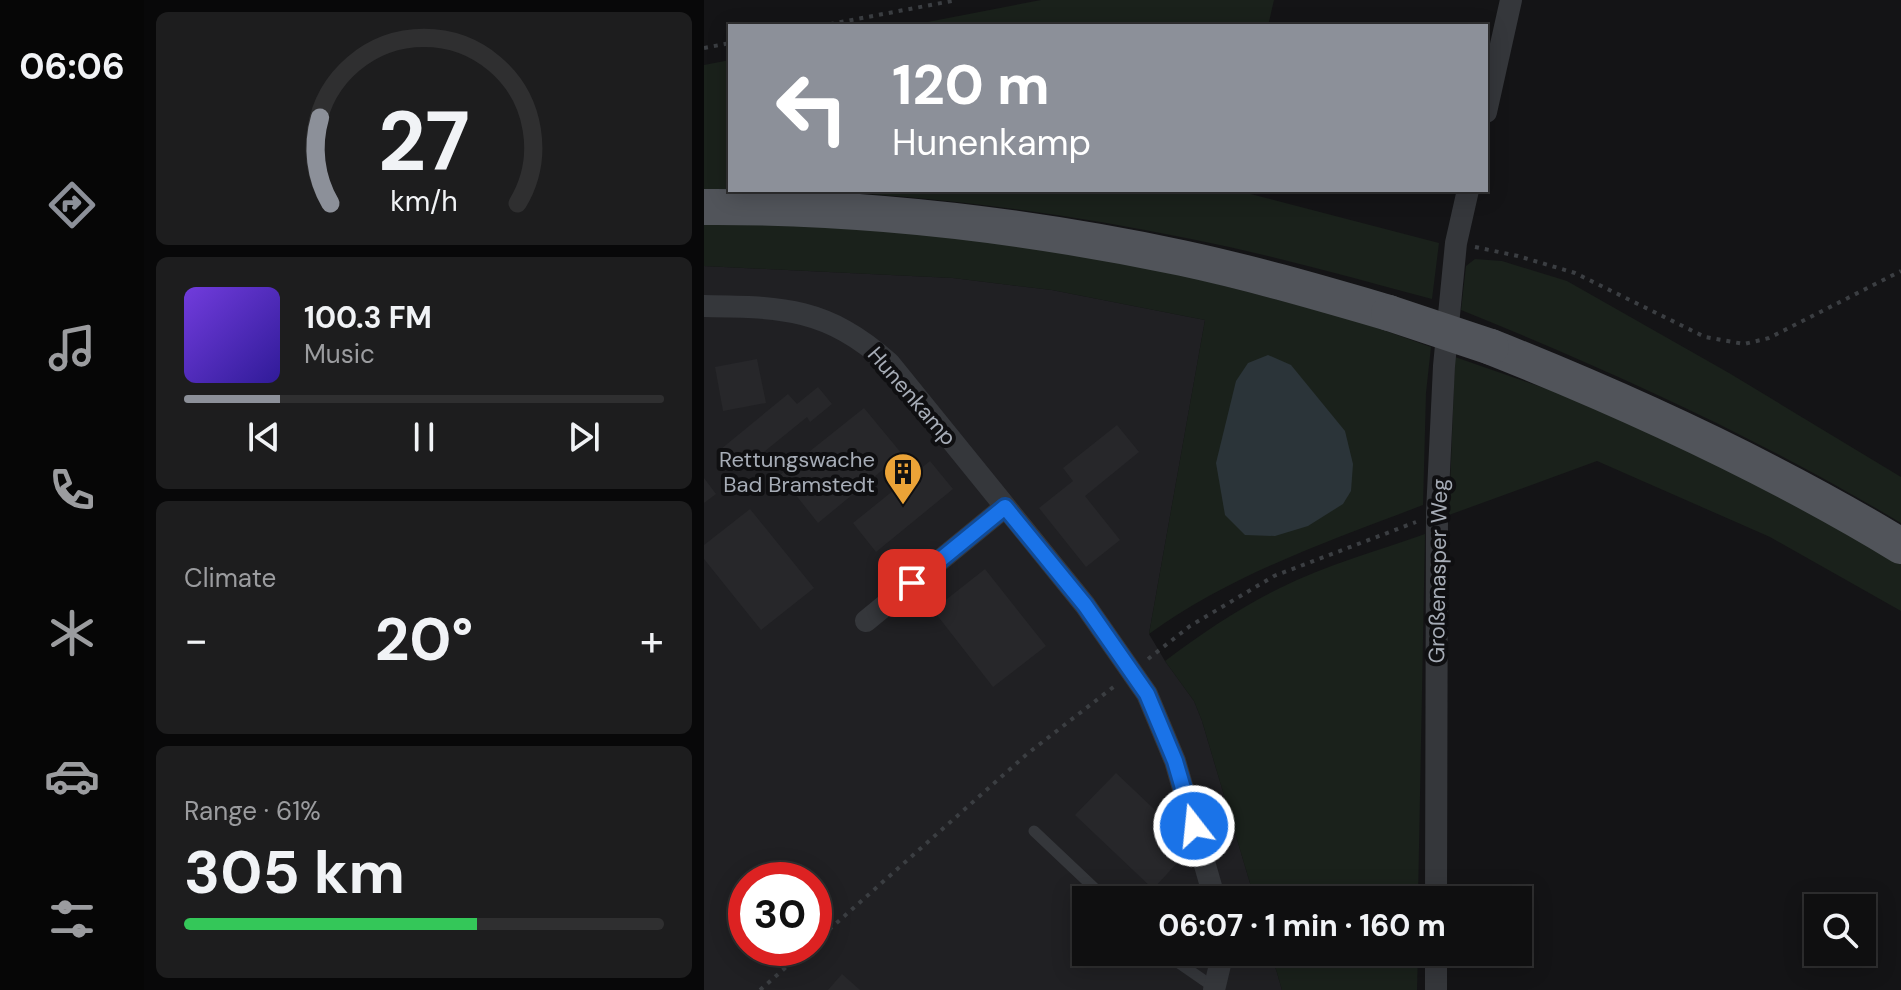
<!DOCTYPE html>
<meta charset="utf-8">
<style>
:root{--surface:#0f0f10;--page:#1d1d1e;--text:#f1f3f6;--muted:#9b9c9f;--line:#2f2f30;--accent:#8c9099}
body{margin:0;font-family:"DM Sans",sans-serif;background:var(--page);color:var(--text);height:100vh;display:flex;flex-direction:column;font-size:30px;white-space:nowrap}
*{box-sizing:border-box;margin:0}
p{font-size:26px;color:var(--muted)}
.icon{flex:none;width:44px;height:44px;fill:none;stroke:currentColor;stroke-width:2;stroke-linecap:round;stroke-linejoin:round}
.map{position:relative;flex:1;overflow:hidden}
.drawer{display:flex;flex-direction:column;gap:12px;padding:12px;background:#080809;width:560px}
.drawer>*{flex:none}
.banner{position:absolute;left:24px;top:24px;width:760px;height:168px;border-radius:0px;box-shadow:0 4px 20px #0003,0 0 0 2px var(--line);background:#8c9099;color:#fff;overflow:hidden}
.fabs{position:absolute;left:1100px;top:894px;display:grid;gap:16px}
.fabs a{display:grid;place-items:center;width:72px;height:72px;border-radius:0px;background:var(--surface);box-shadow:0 4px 20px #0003,0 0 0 2px var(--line);font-size:40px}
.speed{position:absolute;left:24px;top:862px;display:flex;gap:16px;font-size:40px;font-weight:700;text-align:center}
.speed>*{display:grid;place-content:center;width:104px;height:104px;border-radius:50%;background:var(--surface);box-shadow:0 4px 20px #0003,0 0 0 2px var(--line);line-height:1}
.speed .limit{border:12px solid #d22;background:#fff;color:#111}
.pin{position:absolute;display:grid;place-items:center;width:68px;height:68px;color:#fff;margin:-34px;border-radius:16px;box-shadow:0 4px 12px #0006}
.me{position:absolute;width:88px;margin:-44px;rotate:344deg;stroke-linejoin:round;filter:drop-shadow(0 0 6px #0008)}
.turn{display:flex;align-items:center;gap:28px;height:168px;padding:0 32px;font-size:36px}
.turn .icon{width:104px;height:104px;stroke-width:2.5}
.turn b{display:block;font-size:56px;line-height:68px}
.big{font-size:60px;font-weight:700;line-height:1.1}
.drawer .tile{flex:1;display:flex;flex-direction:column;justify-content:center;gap:12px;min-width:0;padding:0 28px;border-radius:12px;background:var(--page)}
.drawer .dial{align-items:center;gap:0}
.dial svg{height:208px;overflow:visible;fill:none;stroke:var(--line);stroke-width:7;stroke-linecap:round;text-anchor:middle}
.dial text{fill:var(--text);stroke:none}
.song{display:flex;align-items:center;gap:24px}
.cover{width:96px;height:96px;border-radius:12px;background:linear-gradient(135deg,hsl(260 70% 55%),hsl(250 70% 35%))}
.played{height:8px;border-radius:4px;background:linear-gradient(90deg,var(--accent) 20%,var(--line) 20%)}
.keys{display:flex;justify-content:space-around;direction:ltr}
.heat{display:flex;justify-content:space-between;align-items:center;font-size:44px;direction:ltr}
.charge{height:12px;border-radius:6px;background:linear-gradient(90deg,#34c759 61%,var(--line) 0)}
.trip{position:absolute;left:368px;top:886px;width:460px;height:80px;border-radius:0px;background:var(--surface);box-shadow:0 4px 20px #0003,0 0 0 2px var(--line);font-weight:700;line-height:80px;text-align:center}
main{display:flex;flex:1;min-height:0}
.tabs{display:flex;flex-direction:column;width:144px;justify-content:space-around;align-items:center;background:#060606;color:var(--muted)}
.tabs .icon{width:56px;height:56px}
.tabs .current{color:var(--accent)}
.tabs b{font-size:36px;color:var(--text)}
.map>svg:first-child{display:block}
.built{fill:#202023;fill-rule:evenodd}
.green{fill:#1a211b}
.water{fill:#2b3439}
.building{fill:#27272a}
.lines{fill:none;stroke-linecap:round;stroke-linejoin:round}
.path{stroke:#3b3e42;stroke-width:4;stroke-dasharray:4 6;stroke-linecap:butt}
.lane{stroke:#35373b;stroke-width:11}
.street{stroke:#35373b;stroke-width:22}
.primary{stroke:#51545a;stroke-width:36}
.primary-bridge{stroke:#51545a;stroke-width:36}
.route-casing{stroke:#114b97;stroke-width:20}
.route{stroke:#1a73e8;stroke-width:14}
.labels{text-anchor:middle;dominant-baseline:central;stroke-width:8;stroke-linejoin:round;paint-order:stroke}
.street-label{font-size:22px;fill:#a6acb6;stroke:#0f0f11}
.poi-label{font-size:22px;fill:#a6acb6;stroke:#0f0f11;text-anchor:end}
</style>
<main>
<nav class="tabs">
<b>06:06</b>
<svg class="icon current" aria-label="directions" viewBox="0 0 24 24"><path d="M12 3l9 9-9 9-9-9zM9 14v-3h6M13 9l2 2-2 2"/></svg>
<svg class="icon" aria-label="music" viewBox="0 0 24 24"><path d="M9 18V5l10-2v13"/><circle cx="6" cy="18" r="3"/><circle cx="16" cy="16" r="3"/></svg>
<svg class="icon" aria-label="phone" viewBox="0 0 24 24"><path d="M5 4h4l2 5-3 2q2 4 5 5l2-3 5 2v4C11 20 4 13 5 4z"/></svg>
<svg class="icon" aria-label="climate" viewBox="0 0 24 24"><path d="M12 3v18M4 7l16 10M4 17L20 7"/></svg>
<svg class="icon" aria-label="car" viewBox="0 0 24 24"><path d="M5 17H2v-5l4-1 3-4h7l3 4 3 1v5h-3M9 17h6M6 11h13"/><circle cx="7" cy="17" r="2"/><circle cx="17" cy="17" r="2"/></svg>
<svg class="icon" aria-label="filters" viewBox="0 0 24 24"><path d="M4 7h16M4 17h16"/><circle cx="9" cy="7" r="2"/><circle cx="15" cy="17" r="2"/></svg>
</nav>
<section class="drawer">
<div class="tile dial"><svg viewBox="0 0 100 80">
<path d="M14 69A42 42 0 1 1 86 69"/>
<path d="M14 69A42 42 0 0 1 10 36" stroke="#8c9099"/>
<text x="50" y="56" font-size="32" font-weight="700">27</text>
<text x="50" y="72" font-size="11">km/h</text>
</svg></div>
<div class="tile">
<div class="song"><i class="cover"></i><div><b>100.3 FM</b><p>Music</p></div></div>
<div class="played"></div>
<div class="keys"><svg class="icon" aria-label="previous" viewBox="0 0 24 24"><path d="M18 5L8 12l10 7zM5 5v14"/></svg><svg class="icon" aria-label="pause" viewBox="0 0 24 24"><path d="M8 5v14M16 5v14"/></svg><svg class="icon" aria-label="next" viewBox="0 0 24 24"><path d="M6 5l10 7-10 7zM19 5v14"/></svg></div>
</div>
<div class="tile"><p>Climate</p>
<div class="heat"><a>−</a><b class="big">20°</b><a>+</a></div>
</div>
<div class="tile"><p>Range · 61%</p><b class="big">305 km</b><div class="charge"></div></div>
</section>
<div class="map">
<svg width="1197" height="990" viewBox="0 0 1197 990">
<rect width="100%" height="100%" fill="#141416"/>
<path class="built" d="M0,266L249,278L348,290L501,320L445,634L461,661L490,701L498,721L551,900H382V952H567L578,990H0ZM42,880H110V948H42Z"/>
<path class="green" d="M337,0H570L564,26H203Z
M26,60V189H0V65Z
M96,190H531L735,243L728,299C648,278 568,255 487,239C358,212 227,196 96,190Z
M0,222L90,223L250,235L459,270L648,319L727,347L722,393L719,505C625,541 528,574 445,634L501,320L348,290L249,278L0,266Z
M771,259L798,261L863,281L1025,373L1197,477V523C1057,439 908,371 757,310L762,266Z
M751,357L897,408L1079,494L1197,563V611L1066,537L893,461L745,515Z
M721,534L714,900H551L498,721L490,701L461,661C497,634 535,608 576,588C622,565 673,551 721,534Z
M567,952H714L713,990H578Z"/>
<path class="water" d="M564,355L587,365L641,431L649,464L647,491L639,504L604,526L571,536L541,535L521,515L512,463L532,381L544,363Z"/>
<path class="building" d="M53,359L62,403L19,411L11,367Z
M114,387L128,404L106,422L103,417L35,472L17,449L84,394L93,404Z
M160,408L198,454L114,523L76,475Z
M413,425L435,452L381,496L416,540L382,567L335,508L369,481L359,468Z
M226,461L249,489L172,552L149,523Z
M0,478L12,494L0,503Z
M46,509L110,588L57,630L0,559V545Z
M281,569L342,646L289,687L229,610Z
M412,773L489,846L449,889L371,815Z
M138,974L156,990H124Z"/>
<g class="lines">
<path class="path" d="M116,26L253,0
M0,48L26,43
M771,247L814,256L871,273L1001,337L1040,344L1065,338L1197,271
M444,659L486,626L570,576L712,522
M110,943L323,754L412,685
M56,990L104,948"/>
<path class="lane" d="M330,831L403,900
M459,952L511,988"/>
<path class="street" d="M782,112L807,0
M0,306C80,307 123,308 185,363L381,605L443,694L471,761L511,900
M162,621L301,507
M732,900L733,513L740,366L752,243L764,190
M510,990L519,952
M732,990V952"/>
<path class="primary" d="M0,207C161,206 321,225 478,258C548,273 616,293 685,313
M787,347C928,403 1067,467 1197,546"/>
<path class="primary-bridge" d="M685,313L787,347"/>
</g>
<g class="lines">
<defs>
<path id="route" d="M208,583L301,507L381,605L443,694L471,761L490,826"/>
</defs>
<use href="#route" class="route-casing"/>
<use href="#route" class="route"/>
</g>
<defs>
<symbol id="building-pin" viewBox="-11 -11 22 30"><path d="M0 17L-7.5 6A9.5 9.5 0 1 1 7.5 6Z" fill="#eba337" stroke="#0f0f11"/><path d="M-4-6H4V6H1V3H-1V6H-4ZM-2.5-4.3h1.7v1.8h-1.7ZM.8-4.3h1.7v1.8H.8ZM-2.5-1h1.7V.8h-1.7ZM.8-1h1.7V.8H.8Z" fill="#111"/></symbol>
</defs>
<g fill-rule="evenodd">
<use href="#building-pin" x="177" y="450" width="44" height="60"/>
</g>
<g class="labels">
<g class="street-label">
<text transform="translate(208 396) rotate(49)">Hunenkamp</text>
<text transform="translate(734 571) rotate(-89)">Großenasper Weg</text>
</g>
<g class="poi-label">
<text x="171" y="459">Rettungswache<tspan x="171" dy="25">Bad Bramstedt</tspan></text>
</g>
</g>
</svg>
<div class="fabs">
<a><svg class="icon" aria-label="search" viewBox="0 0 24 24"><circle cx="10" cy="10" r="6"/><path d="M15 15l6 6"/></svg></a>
</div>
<div class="speed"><div class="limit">30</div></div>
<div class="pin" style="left:208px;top:583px;background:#d93025"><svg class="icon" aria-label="arrive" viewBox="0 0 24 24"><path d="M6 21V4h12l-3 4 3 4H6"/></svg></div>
<svg class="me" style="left:490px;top:826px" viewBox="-20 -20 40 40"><circle r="17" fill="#1a73e8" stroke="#fff" stroke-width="3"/><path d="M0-11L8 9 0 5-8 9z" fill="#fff"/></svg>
<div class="trip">06:07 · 1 min · 160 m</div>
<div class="banner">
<div class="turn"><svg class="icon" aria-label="left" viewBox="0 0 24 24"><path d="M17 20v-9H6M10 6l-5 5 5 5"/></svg><div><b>120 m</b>Hunenkamp</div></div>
</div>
</div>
</main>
